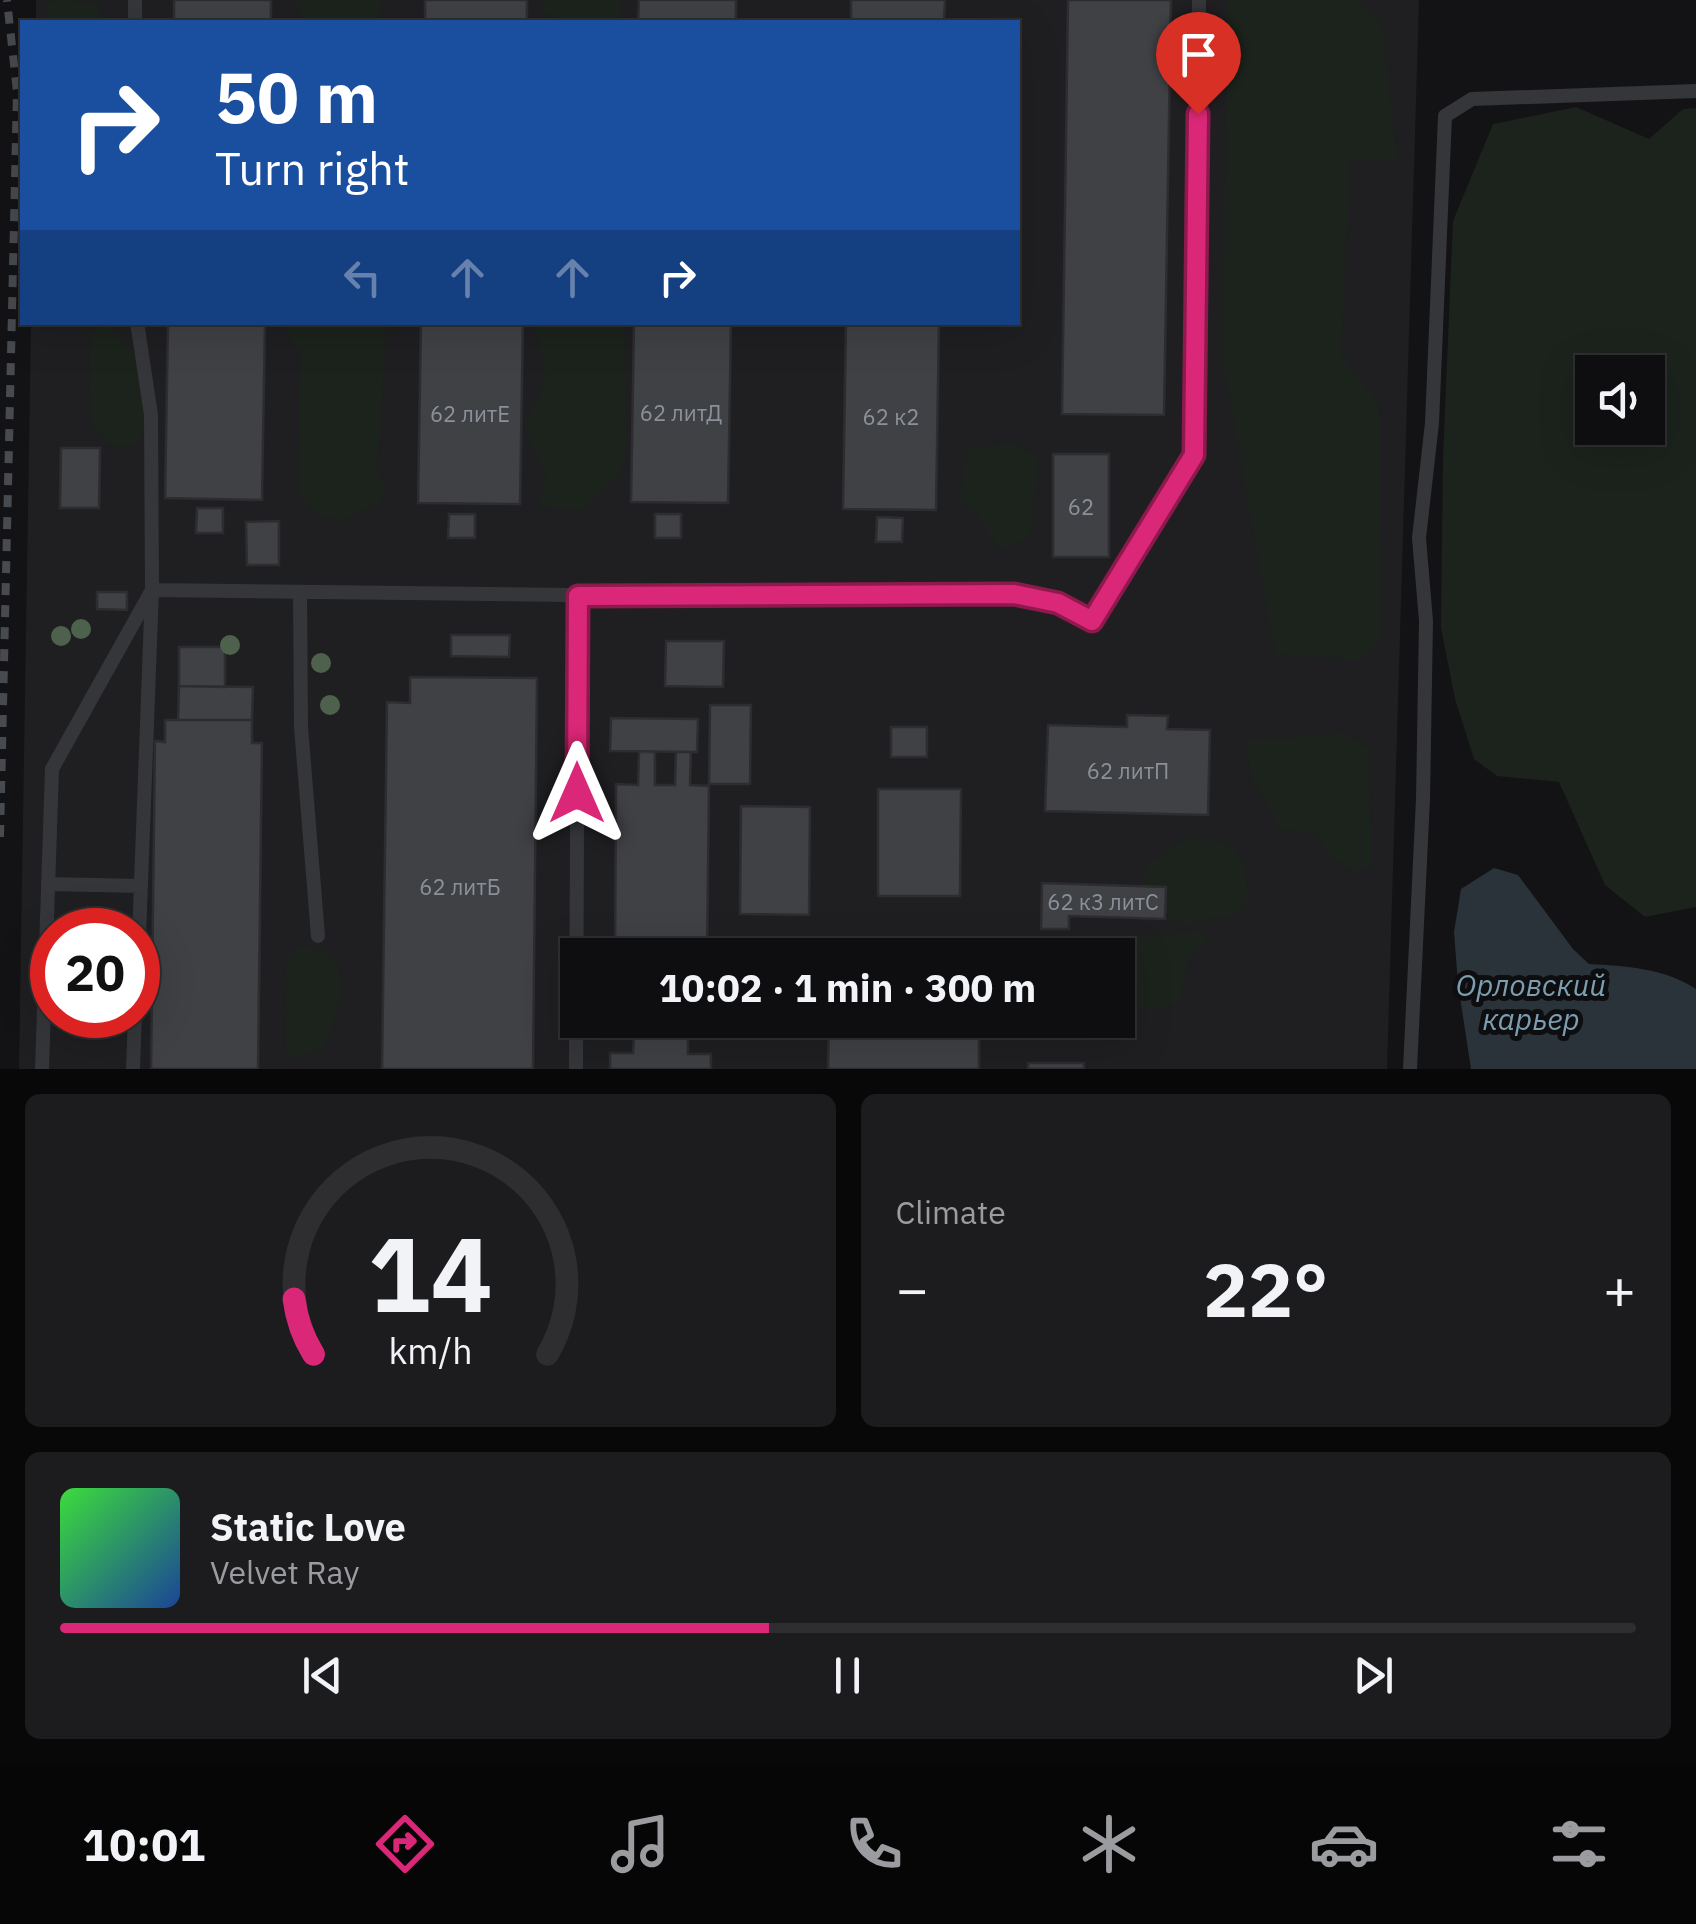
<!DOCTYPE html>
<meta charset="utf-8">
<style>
:root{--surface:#0e0e10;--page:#1c1c1e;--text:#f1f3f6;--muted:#9b9c9f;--line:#2e2e30;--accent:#db2777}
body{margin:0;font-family:"IBM Plex Sans",sans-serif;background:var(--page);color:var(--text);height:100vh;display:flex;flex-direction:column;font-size:38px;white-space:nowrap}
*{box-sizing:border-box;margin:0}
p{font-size:32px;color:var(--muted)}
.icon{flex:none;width:55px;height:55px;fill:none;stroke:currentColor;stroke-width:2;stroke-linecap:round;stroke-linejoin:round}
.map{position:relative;height:1069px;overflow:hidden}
.details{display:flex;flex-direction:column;gap:25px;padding:25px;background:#080809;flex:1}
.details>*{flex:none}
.top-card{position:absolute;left:20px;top:20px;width:1000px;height:305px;border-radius:0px;box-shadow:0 10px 40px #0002,0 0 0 2px var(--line);background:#1a4fa0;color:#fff;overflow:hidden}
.fabs{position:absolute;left:1575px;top:355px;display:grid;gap:20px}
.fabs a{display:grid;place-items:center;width:90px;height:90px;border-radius:0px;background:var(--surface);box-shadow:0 10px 40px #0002,0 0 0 2px var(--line);font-size:50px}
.speed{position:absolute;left:30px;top:908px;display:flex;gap:20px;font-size:50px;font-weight:700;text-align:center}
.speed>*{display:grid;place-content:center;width:130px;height:130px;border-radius:50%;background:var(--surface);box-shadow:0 10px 40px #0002,0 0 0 2px var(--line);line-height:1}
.speed .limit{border:15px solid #d22;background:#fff;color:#111}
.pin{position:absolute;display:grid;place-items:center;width:85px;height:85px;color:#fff;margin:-102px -42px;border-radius:50% 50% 50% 0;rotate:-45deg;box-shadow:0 0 10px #0007}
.pin .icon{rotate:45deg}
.me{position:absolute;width:110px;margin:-55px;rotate:0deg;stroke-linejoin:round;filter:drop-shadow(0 0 8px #0008)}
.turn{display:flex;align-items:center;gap:35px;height:210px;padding:0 30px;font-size:45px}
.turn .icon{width:130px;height:130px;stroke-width:2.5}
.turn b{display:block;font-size:70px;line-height:85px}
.lanes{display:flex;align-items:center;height:95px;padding:0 30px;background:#0003;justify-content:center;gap:50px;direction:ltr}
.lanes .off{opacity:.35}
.big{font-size:75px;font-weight:800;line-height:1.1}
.details .widget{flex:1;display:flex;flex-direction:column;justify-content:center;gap:15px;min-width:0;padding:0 35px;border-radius:15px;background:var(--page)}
.details .dial{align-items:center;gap:0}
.dial svg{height:260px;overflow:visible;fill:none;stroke:var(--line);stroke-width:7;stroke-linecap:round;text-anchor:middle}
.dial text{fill:var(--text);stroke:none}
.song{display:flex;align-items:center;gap:30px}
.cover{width:120px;height:120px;border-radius:15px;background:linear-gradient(135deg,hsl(120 70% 55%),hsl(220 70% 35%))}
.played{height:10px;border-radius:5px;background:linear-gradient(90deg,var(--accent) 45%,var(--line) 45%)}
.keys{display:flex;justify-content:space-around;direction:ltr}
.heat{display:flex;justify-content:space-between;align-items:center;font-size:55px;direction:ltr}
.details .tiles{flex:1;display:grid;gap:25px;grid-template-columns:1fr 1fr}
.widget:last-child{grid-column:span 2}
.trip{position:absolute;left:560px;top:938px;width:575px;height:100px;border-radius:0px;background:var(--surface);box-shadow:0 10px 40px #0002,0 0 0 2px var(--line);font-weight:800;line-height:100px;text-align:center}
.tabs{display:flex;height:160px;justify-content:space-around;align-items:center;background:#060606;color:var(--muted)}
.tabs .icon{width:70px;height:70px}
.tabs .active{color:var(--accent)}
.tabs b{font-size:45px;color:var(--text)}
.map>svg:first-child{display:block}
.built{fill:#1f1f22;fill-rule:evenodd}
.green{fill:#1b231c;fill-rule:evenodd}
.water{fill:#293339}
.building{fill:#3f4145;stroke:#2d2d31;stroke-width:2.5}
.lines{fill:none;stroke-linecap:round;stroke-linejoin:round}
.service{stroke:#34363a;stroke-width:14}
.rail{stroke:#474a4f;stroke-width:8;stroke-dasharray:12 10;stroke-linecap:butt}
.tree{fill:#4d614d}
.route-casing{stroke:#8e194d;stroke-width:25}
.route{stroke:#db2777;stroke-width:18}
.labels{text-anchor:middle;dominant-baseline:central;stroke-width:10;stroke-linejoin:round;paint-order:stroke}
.number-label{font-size:22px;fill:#8c9199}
.water-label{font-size:30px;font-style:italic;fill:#7b9eb1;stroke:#0e0e10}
</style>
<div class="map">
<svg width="1696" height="1069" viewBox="0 0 1696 1069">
<rect width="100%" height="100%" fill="#131315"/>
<path class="built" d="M36,0H1419L1387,1069H19L31,323L1018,322V22H36ZM52,930H138V1015H52ZM578,955H1118V1020H578Z"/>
<path class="green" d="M55,0L95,2L106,22H47L46,7Z
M294,0H381L379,22H300L303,17Z
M541,0H621V22H562L543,10Z
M1227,0H1356L1382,22L1397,160H1350L1341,354L1379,406L1381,642L1360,660L1275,654L1223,360Z
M1576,107L1649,139L1683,109L1696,108V907L1645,917L1605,885L1559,782L1497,776L1474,759L1455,699L1441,628L1443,456L1453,221L1493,124ZM1592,372H1648V428H1592Z
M106,323L146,363C146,381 152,441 131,446C124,448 114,445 107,444L89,418L90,334Z
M285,323H387L377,472L385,486L382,501L342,521L313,514L298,488L301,353L285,331Z
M531,323H625L627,439L621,473L582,511L538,506L547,475L524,429C547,382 552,373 531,323Z
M1013,443L1039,460L1030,535L1000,550L978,515L959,501L968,449Z
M1343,733L1369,748L1372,864L1356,872L1330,857L1316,834L1281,829L1251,777L1246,741Z
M1187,837C1241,846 1242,843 1249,899L1237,915L1184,924L1173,921L1145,889L1144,868Z
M1200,932L1209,938L1188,960L1179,1002L1170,1006L1129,1011C1110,980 1126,981 1121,952L1134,937Z
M299,948C361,947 340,1008 324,1046L304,1057L293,1059L286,1049L285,964Z"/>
<path class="water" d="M1494,868L1518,875L1573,949L1589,964C1626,966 1664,968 1696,989V1069H1471L1458,984L1454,932L1461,889Z"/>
<path class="building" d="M174,0H271V22H174Z
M425,0H527V22H425Z
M639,0H736V22H638Z
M851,0H945L944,22H851Z
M1068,0H1171L1164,415L1062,414Z
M168,322H265L262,500L165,498Z
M421,322H523L520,504L418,503Z
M634,322H731L728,503L631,502Z
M846,322H939L936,510L843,509Z
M61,448H100L99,508H60Z
M1053,454H1109V557H1053Z
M197,508H223V533H196Z
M449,514H475V538H448Z
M655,514H681V538H655Z
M877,517L903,518L902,542H876Z
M279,521V565H247L246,522Z
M97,592H127V610L97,609Z
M451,635H510L509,657L451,656Z
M666,641H724L723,687L665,686Z
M179,647H225V687L179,686Z
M410,677L537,678L533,1069H382L387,702L410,703Z
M179,686L253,687L252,720H178Z
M710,705H751L750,784H709Z
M1127,715L1168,716L1167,729L1210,730L1208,815L1045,811L1048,725L1127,727Z
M611,718L698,719L697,752L610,751Z
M165,720H252V743H262L258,1069H151L155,741L165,742Z
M891,727H927V757H891Z
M639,752H655V785H675L676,752H691L690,785L709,786L707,955H615L616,784L638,785Z
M878,789H961L960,896H878Z
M741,806L810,807L809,915L740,914Z
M1042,883L1166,887L1165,919L1069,916V929H1041Z
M850,942L980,944V955H850Z
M614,1020H707L706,1033H688V1054H711V1069H610V1053H633L634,1033H614Z
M829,1020H979V1069H828Z
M1028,1063H1084V1069H1028Z"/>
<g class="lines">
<path class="service" d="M135,22V0
M137,322L151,415L152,590L138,963
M300,592L301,727L318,936
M48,884L141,886
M42,1069L52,769L152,590L735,597L1014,593L1058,603L1092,621L1194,455L1199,0
M133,1069L135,1015
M576,1069L578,596
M1410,1069L1423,799L1426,621L1419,538L1432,423L1445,116L1472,99L1696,91"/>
<path class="rail" d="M0,837L17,92L7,0"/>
</g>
<g class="tree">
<circle cx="81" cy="629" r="10"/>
<circle cx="61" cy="636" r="10"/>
<circle cx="230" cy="645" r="10"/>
<circle cx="321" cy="663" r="10"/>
<circle cx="330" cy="705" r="10"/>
</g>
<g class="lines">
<defs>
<path id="route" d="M577,793L578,596L1014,594L1058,603L1092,621L1194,455L1198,114"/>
</defs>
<use href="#route" class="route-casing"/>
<use href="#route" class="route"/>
</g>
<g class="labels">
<g class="number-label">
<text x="681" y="412">62 литД</text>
<text x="470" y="413">62 литЕ</text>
<text x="891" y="416">62 к2</text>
<text x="1081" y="506">62</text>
<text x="1128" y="770">62 литП</text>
<text x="460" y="886">62 литБ</text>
<text x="1103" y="901">62 к3 литС</text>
</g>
<g class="water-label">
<text x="1531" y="984">Орловский<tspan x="1531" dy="34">карьер</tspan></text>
</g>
</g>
</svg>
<div class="fabs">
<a><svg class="icon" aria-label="sound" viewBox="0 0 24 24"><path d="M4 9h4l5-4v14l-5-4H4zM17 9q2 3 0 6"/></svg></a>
</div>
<div class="speed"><div class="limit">20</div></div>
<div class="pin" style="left:1198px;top:114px;background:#d93025"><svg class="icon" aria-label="arrive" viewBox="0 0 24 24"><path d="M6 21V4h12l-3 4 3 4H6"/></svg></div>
<svg class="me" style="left:577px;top:793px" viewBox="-20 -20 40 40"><path d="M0-17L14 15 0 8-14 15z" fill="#db2777" stroke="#fff" stroke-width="4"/></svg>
<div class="trip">10:02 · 1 min · 300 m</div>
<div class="top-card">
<div class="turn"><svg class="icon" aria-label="right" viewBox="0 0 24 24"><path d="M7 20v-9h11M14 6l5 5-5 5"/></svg><div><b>50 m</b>Turn right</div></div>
<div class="lanes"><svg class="icon off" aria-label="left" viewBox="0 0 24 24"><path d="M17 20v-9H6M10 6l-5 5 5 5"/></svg><svg class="icon off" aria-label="ahead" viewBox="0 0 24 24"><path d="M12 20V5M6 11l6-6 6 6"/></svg><svg class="icon off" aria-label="ahead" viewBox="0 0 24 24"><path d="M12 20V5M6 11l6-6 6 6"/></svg><svg class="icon" aria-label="right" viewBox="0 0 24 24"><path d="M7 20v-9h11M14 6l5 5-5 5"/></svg></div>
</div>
</div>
<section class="details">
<div class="tiles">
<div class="widget dial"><svg viewBox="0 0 100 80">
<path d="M14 69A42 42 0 1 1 86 69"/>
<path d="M14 69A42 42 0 0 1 8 52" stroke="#db2777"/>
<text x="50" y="56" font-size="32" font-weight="700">14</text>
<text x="50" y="72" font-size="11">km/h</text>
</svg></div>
<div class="widget"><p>Climate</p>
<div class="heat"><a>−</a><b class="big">22°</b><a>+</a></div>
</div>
<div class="widget">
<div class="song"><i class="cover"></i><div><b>Static Love</b><p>Velvet Ray</p></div></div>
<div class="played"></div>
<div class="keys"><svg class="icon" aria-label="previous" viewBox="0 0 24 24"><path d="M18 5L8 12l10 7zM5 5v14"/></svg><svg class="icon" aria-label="pause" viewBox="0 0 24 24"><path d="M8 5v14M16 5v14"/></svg><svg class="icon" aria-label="next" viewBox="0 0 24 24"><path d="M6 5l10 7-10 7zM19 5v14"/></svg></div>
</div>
</div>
</section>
<nav class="tabs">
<b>10:01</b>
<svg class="icon active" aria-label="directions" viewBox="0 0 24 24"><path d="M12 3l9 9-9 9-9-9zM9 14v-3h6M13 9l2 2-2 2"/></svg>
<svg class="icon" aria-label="music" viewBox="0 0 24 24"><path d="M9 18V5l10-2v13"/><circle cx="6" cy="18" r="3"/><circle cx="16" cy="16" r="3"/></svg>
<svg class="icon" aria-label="phone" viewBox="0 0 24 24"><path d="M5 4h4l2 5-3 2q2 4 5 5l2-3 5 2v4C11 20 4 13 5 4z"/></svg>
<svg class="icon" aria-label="climate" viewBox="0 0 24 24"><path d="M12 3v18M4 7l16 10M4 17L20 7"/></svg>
<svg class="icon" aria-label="car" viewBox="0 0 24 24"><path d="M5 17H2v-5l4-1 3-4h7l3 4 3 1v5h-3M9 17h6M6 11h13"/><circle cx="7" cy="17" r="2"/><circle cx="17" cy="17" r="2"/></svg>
<svg class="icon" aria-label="filters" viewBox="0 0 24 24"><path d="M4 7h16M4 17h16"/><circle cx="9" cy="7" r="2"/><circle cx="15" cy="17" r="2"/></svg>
</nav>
